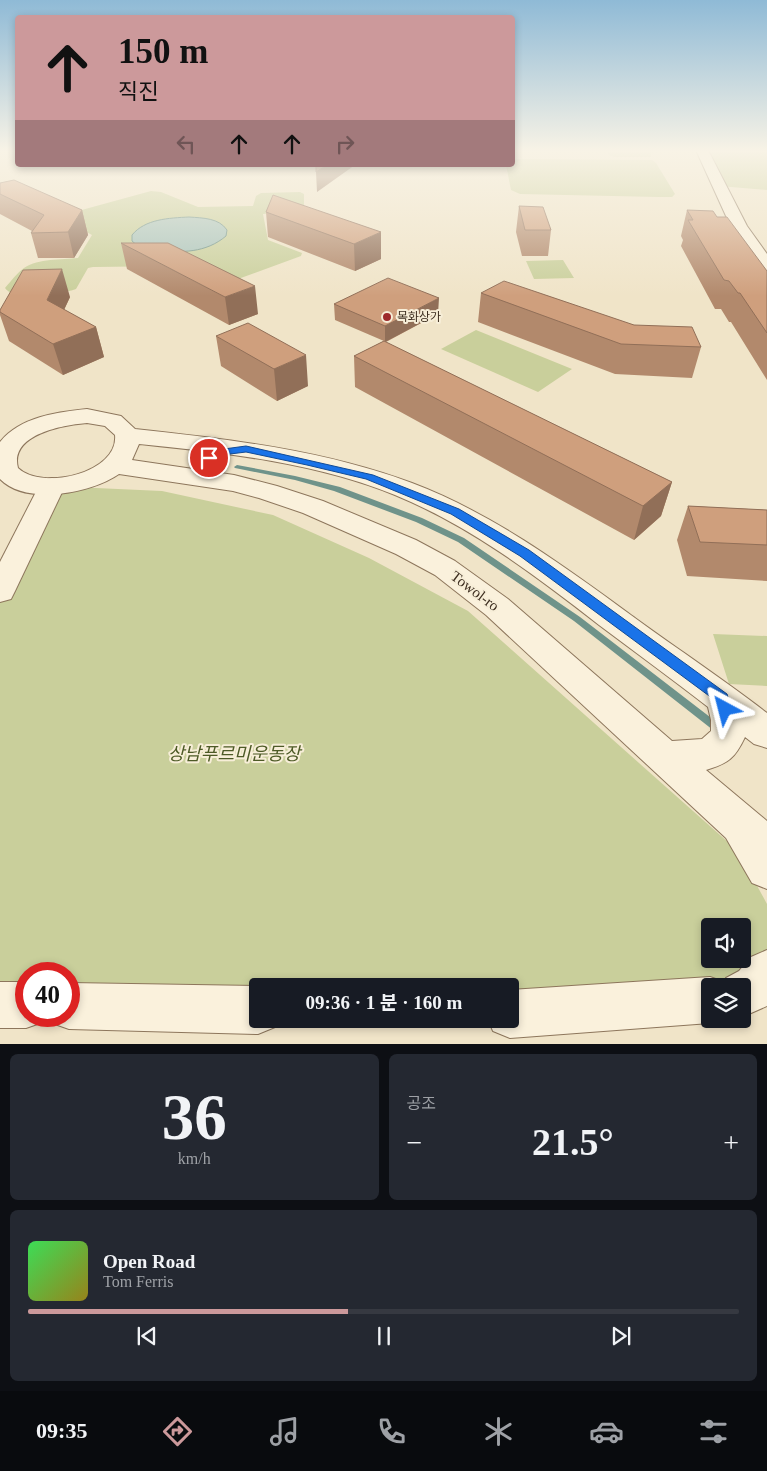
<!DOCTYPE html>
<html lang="ko">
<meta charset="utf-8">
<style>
:root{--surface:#171b24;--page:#242831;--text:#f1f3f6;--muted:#9ea1a6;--line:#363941;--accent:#cc999b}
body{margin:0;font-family:"Times New Roman","Noto Sans KR",serif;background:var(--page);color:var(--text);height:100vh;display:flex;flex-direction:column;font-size:19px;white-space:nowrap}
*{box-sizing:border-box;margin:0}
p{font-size:16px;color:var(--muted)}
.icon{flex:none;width:28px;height:28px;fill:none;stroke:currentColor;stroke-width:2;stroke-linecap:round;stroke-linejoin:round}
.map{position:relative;height:1044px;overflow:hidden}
.side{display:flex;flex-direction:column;gap:10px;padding:10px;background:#0d0f14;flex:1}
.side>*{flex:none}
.hud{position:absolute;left:15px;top:15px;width:500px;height:152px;border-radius:5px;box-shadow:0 2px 8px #0003;background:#cc999b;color:#111;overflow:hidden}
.buttons{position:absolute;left:701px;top:918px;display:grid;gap:10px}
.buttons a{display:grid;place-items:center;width:50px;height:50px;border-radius:5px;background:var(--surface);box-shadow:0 2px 8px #0003;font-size:25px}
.speed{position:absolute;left:15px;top:962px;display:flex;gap:10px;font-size:25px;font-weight:700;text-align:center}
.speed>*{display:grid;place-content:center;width:65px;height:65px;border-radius:50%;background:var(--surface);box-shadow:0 2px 8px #0003;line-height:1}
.speed .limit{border:8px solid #d22;background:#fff;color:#111}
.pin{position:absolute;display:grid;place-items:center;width:42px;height:42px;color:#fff;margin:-21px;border:2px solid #fff;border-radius:50%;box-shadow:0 1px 5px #0007}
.me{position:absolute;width:55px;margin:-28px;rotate:322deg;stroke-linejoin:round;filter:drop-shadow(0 0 4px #0008)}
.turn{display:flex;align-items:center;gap:18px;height:105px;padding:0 20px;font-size:22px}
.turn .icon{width:65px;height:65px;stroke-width:2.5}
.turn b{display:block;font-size:35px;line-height:42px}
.lanes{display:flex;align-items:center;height:48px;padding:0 20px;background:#0003;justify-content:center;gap:25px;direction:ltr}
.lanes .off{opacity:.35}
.big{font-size:38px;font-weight:700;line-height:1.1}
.side .card{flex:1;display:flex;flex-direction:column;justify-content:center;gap:8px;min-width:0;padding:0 18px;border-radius:8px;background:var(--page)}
.side .dial{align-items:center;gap:0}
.dial b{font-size:65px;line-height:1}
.song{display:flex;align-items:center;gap:15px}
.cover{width:60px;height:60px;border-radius:8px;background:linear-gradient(135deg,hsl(130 70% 55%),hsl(50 70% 35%))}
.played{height:5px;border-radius:2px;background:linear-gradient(90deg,var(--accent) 45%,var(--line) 45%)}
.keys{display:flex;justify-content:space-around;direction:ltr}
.heat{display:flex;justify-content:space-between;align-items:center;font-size:28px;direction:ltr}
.side .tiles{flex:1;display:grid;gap:10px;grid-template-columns:1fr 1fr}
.card:last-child{grid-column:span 2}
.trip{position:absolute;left:249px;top:978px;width:270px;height:50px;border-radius:5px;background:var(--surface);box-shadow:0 2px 8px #0003;font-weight:700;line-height:50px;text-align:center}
.tab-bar{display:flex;height:80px;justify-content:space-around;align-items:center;background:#090b0e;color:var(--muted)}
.tab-bar .icon{width:35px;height:35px}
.tab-bar .active{color:var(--accent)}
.tab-bar b{font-size:22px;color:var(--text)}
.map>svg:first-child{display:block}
.green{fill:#c9cf9b;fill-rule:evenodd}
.water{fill:#a9c4bc;stroke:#6f938a}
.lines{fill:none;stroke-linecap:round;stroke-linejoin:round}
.stream{fill:#6f938a;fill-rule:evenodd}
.minor-casing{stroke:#8d765c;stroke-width:2}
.tertiary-casing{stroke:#8d765c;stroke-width:2}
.minor{fill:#faf1dc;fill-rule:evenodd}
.tertiary{fill:#faf1dc;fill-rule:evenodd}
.wall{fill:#b2896c}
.shaded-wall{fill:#916f58}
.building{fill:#cf9f7d;stroke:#916f58}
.route{fill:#1a73e8;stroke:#114b97}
.poi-dot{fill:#9e2a2b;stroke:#f7eed8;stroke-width:2}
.labels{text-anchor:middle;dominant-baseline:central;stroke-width:4;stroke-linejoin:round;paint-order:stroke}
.far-poi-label{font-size:12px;fill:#3d2e20;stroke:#f7eed8;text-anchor:start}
.street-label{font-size:15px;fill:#3d2e20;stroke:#f7eed8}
.near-park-label{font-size:18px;font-style:italic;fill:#4d5a26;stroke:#f7eed8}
</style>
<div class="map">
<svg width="767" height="1044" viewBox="0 0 767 1044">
<rect width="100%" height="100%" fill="#f0e4c8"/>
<path class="green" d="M606,150H648L651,152V157H614L609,155Z
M702,150H767V190L719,186Z
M513,159L652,160L656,163L675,194L672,197H659L520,194L511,190L506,165H512Z
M151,191L161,192L198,207L253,206L256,196L261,193L300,192L304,194V208L296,211L263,214L268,240L302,253L301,256L227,283L174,266L93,267L88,268L76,289C61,294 14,302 5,288C11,281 17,273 24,268C39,258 61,260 78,258L92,235L61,218L67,214Z
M563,260L574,278L534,279L526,261Z
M476,330L572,369L538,392L441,349Z
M52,486L162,491L273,515L369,558L468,611L738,851L767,904V961L737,986H710L510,1014V986H258L257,1010L69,1006V974H26V1005H0V591ZM710,926H742V959H710Z
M713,634L767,636V686L729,684Z"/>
<path class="water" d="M189,217C203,218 219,218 227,230L226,236C206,253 181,253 158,250C148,248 139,248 132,241V235C145,219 169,218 189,217Z"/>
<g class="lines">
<path class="stream" d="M237,465L295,476L340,487L422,518L464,538L580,617L719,724L721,727L719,730L716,731L713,730L574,621L458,542L416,522L334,491L295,480L235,468L234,467Z"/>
<defs>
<path id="minor" d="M52,478L61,480L65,486L15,591L11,599L0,602V562L39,486L43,480Z"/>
<path id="tertiary" d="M696,150H708L747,226L767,254V271L761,270L731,227Z
M87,409L121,416L135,429C228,439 324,450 412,483C494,514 565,567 635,618C679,650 724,680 767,713V748L754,744L745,737C735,758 729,763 706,770L767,821V889L752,883L726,838L486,615L435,575L396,554L303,513L259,498L233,491L119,474C92,493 26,506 0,479V442C20,417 57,412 87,409ZM87,423L105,426L115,435C119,473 42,491 18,468C9,434 64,425 87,423ZM139,444C225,453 314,462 395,495C470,526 535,575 599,625C635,652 672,679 708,707L711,720V731L702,739L672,741L508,599L455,561L416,540L323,501L277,486L234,475L132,460Z
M767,950V1006L742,1017V986H710V1019H721L710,1023L510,1038L493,1031L488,1019H510V990L710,977L724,982L726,978L739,971L751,957Z
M0,982H26V1016H45L43,1022L26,1028H0Z
M69,983L258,986V1019H278L275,1027L258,1034L69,1029L52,1023L50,1016H69Z"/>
</defs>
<use href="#minor" class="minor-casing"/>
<use href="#tertiary" class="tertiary-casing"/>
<use href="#minor" class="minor"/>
<use href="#tertiary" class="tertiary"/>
</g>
<path class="wall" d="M0,183L82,210L88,235L74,258H38L31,233L32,231L0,214Z
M273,195L381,259L355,271L268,237L266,212Z
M519,206L551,230L548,256H522L516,232Z
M687,210L717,217L767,271V380L731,322H729L721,309H715L681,246L683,240L681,236Z
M121,243L258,314L229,325L127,269Z
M481,293L634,325L701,347L692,378L615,374L478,322Z
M70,297L64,310L96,327L104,357L63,375L9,341L0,315V310Z
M334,304L438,314L386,342L672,482L661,516L634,540L355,387L354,356L384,341L335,320Z
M216,336L308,386L277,401L221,366Z
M688,506L767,510V581L687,576L677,540Z"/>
<path class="shaded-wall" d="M327,165H355L317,192L316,172Z
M82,210L88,235L74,258L68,232Z
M381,232V259L355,271L354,244Z
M62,269L70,297L55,329L47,300Z
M255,286L258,314L229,325L225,297Z
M439,298L438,314L385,342V326Z
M96,327L104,357L63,375L53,344Z
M306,355L308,386L277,401L274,369Z
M672,482L661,516L634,540L643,506Z"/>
<path class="building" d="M316,165H327L316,172Z
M14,180L82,210L68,232L31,233L44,215L0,194V183Z
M273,195L381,232L354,244L266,212Z
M519,206L543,207L551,230H525Z
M687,210L713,211L717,217H727L767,271V333L740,293H738L729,281L724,280L688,220H693Z
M121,243H168L255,286L225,297Z
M62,269L47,300L96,327L53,344L0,312V310L23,270Z
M388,278L439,298L385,326L334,304Z
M504,281L634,325L692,327L701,347L621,344L481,293Z
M248,323L306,355L274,369L216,336Z
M384,341L672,482L643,506L354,356Z
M688,506L767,510V545L700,542Z"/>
<linearGradient id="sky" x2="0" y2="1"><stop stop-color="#8fbad6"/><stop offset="0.51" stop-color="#f8f3e6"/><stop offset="1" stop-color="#f8f3e6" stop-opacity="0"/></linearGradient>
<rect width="767" height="296" fill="url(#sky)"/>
<path class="route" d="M246,446L373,475L459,509L529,550L727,694L732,709L730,713L725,715L720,713L716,701L520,556L451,514L366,479L307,465L246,452L230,454L209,462L204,458L224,449Z"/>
<circle class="poi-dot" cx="387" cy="317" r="5"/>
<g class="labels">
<g class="far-poi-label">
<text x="397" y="317">목화상가</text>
</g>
<g class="street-label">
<text transform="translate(475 591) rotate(37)">Towol-ro</text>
</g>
<g class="near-park-label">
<text x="234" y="754">상남푸르미운동장</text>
</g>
</g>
</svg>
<div class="buttons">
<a><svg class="icon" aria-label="sound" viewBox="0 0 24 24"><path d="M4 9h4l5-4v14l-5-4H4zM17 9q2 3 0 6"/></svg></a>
<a><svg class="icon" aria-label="layers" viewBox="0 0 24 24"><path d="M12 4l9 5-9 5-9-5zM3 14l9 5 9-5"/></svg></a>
</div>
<div class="speed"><div class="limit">40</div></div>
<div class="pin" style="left:209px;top:458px;background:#d93025"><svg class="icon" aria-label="arrive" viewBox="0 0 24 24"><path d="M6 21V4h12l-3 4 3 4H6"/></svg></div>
<svg class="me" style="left:725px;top:709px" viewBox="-20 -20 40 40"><path d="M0-17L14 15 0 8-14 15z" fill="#1a73e8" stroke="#fff" stroke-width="4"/></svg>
<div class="trip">09:36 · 1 분 · 160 m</div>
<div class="hud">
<div class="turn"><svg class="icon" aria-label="ahead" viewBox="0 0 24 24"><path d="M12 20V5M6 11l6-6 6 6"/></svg><div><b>150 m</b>직진</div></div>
<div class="lanes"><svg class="icon off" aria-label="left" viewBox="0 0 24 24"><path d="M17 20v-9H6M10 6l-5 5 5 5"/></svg><svg class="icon" aria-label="ahead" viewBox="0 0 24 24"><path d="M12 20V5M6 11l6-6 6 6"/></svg><svg class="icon" aria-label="ahead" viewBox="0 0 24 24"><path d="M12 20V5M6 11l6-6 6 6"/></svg><svg class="icon off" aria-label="right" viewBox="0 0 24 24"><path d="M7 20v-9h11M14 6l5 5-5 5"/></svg></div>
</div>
</div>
<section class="side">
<div class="tiles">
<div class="card dial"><b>36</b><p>km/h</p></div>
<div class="card"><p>공조</p>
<div class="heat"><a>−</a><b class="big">21.5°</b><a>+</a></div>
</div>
<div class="card">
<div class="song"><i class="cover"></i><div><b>Open Road</b><p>Tom Ferris</p></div></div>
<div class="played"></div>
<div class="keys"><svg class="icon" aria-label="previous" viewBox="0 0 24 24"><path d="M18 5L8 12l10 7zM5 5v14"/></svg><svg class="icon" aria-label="pause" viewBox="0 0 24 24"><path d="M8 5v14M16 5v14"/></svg><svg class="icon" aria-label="next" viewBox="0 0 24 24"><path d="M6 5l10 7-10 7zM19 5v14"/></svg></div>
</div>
</div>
</section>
<nav class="tab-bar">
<b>09:35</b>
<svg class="icon active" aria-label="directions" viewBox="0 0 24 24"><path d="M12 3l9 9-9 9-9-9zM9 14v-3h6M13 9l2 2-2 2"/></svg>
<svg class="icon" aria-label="music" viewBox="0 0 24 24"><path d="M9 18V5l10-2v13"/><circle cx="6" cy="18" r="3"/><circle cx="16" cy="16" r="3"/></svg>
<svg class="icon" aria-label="phone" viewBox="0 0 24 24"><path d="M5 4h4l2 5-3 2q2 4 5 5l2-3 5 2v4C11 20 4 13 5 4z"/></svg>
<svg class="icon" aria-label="climate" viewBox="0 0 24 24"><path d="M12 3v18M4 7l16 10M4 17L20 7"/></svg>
<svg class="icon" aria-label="car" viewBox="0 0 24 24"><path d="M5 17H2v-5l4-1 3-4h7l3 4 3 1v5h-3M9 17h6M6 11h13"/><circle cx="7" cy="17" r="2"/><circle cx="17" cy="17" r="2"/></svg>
<svg class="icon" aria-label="filters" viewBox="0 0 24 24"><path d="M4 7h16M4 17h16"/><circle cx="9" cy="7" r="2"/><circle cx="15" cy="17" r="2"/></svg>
</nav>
